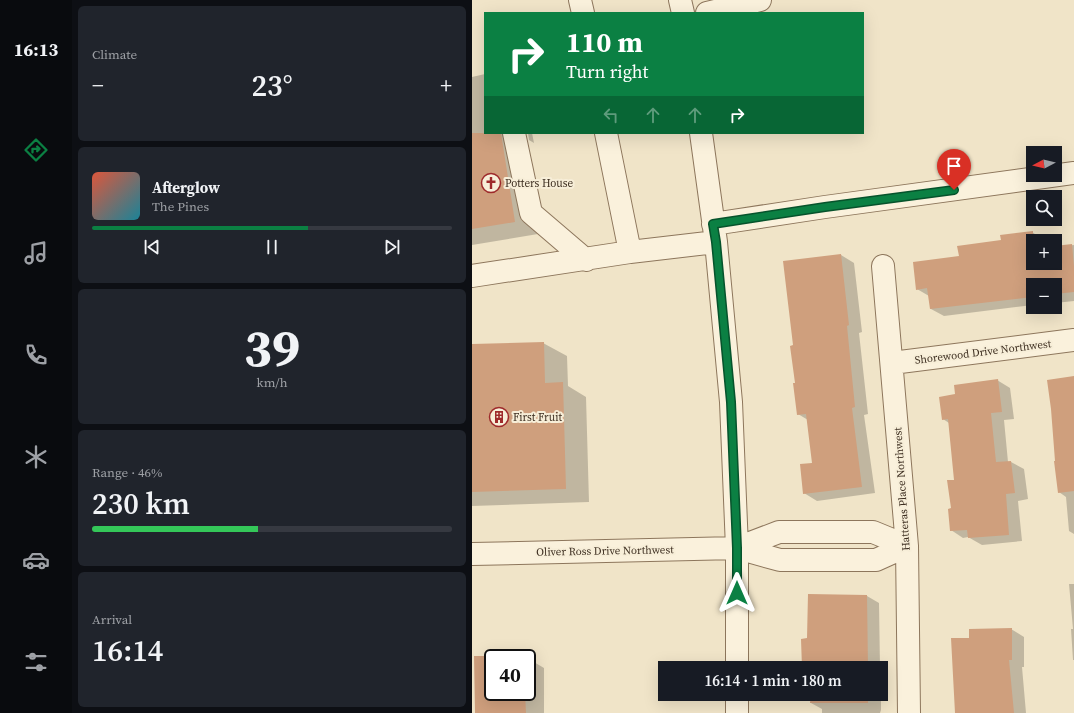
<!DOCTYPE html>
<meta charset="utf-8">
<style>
:root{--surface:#171b24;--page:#20242c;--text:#f1f3f6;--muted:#9ea1a6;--line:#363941;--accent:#0b8043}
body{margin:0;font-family:"Source Serif 4",serif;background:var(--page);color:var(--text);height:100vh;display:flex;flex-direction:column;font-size:15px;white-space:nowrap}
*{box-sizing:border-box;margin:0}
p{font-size:13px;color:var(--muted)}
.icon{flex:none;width:22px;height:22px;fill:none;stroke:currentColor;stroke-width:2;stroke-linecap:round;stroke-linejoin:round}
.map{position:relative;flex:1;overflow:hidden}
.sheet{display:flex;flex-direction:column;gap:6px;padding:6px;background:#0d0f14;width:400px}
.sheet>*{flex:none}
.top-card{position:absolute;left:12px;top:12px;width:380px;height:122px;border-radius:0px;box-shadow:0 4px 16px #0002;background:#0b8043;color:#fff;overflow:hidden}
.needle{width:26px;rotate:263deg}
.controls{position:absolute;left:554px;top:146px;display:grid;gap:8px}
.controls a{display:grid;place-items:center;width:36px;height:36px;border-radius:0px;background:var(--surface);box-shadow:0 4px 16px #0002;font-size:20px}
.speed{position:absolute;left:12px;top:649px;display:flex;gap:8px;font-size:20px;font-weight:700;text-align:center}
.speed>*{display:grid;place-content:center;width:52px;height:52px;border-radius:50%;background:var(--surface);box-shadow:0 4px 16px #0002;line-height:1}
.speed .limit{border:2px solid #111;border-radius:6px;background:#fff;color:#111}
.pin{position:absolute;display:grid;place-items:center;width:34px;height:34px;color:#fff;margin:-41px -17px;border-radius:50% 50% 50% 0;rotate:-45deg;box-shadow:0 0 4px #0007}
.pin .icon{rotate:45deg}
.me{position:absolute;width:44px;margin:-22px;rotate:0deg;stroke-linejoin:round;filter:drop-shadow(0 0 3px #0008)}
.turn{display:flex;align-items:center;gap:14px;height:84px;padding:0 16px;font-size:18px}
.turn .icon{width:52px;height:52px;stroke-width:2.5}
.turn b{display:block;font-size:28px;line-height:34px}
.lanes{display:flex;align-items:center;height:38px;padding:0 16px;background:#0003;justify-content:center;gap:20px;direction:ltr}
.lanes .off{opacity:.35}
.big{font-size:30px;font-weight:600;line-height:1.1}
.sheet .widget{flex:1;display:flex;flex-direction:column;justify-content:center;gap:6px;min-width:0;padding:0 14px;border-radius:6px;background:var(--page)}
.sheet .dial{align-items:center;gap:0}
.dial b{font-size:52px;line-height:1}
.song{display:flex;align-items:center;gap:12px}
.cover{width:48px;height:48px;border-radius:6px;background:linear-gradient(135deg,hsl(10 70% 55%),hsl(190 70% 35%))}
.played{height:4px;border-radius:2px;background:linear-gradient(90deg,var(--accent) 60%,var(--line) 60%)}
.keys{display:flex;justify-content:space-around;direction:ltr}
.heat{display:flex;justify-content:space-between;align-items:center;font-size:22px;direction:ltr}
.charge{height:6px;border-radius:3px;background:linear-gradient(90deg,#34c759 46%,var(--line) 0)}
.trip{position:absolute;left:186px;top:661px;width:230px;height:40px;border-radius:0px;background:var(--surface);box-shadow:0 4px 16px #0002;font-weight:600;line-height:40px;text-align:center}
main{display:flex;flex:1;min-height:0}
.menu{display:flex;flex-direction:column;width:72px;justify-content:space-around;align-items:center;background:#090b0e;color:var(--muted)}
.menu .icon{width:28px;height:28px}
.menu .selected{color:var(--accent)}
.menu b{font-size:18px;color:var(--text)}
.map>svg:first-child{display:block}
.shadow{fill:#0003}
.building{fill:#cf9f7d}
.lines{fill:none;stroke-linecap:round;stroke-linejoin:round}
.minor-casing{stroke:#8d765c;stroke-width:24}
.minor{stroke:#faf1dc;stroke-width:22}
.route-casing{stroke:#07532c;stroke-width:10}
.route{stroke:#0b8043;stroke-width:7}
.labels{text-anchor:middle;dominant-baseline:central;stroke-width:4;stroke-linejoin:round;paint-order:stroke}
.poi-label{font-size:11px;fill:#3d2e20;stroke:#f7eed8;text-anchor:start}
.street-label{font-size:11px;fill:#3d2e20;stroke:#f7eed8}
</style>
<main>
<nav class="menu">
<b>16:13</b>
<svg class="icon selected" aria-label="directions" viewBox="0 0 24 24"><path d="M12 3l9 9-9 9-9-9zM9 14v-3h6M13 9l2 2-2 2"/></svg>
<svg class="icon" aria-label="music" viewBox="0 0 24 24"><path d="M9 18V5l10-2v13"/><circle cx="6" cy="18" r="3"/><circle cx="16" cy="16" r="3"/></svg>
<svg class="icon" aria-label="phone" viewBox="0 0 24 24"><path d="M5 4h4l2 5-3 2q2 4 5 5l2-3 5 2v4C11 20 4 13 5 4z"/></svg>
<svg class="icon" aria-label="climate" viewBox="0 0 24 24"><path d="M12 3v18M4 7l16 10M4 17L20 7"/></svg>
<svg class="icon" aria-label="car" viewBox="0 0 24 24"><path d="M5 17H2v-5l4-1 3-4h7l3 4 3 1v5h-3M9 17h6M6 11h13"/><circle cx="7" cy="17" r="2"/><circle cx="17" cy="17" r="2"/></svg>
<svg class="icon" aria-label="filters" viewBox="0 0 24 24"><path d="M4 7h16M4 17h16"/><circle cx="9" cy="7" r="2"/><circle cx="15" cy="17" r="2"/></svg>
</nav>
<section class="sheet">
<div class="widget"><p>Climate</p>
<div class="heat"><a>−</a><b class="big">23°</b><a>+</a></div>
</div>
<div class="widget">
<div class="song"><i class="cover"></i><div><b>Afterglow</b><p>The Pines</p></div></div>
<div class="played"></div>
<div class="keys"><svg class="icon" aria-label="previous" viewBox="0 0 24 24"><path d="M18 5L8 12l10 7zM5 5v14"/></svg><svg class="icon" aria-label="pause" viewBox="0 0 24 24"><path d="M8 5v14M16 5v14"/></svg><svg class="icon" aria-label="next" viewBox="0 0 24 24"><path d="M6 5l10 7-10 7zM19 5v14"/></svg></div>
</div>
<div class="widget dial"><b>39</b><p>km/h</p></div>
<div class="widget"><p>Range · 46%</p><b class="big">230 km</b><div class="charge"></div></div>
<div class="widget"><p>Arrival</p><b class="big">16:14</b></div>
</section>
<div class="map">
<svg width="602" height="713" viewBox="0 0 602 713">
<rect width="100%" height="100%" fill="#f0e4c8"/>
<path class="shadow" d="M13,74V133H49L66,234L0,245V77Z
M56,133H60L62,143L57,140Z
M560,232L573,241H561V263H583V247L602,245V301L583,303V285H561V305L472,316L459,309L457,296L445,289L488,256L530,241Z
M369,255L382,263L390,332L387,333L396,414L392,415L403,493L345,501L332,493L341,464L336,420L326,414L322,346Z
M71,343L95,356L96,386L114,397L117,502L0,506V345Z
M602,377V534L597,531L594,497L587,492L584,462Z
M525,380L538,388L542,419L532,420L536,462H539L552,469L556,499L546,501L550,541L510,545L496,537L491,538L479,530L483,480L477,423L471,419L485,395Z
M597,584H602V660H601L599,629H601Z
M395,596L407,603L408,668H333L336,639Z
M539,629L552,637V667H550L554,713H484L498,639Z
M3,657L54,658H21V692H55V658L72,668V713H4Z
M340,694H409V710L408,713H350V709L339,703Z"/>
<path class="building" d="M0,133H29L43,222L0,229Z
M561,231V263H583V246L600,244L602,267V292L583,294V285H561V297L458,309L455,288L444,290L441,262L487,256L485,246L529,240L528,235Z
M369,254L377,325L375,326L383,407L380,408L390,487L331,494L328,464L340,463L334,414L325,415L321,383H323L318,346L321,345L311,261Z
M72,342L73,383L91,382L94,489L0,492V344Z
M602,376V491L586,493L582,461H583L579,409L575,380Z
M526,379L530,412L519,413L524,462L539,461L543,493L534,494L537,535L496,538L495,530L478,531L476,509L479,508L475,480H482L476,419L470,420L467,397L483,394L482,385Z
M336,594L395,595L396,668H330L329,639L335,638Z
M540,628V660H537L542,713H483L479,638H497V629Z
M2,656H21V692H53L54,713H3Z
M339,694H396V703H338Z"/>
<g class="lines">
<defs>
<path id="minor" d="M108,0L111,13
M208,0L211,13
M235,13L288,0
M42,133L59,213L114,260
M134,133L158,252
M229,133L244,242L259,402L265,548V668
M241,224L353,207L602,173
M411,266L435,546L437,713
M0,276L158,252L244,242
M420,363L602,340
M265,548L307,532H401L435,546
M0,554L265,548L308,560H404L435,546
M265,694V713"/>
</defs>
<use href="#minor" class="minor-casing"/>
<use href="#minor" class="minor"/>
</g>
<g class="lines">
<defs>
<path id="route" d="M265,593V548L259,402L244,242L241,224L353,207L482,190"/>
</defs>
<use href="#route" class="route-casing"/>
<use href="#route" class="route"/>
</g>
<defs>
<symbol id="church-ring" viewBox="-11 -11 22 22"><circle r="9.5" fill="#f7eed8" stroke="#9e2a2b" stroke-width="1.5"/><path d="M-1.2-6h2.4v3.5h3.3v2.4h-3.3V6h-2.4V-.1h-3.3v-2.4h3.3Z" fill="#9e2a2b"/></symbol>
<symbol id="building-ring" viewBox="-11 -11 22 22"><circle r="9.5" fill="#f7eed8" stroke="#9e2a2b" stroke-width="1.5"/><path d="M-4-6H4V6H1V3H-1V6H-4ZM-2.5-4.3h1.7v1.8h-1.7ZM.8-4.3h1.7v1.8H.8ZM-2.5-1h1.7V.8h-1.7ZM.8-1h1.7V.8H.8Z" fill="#9e2a2b"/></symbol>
</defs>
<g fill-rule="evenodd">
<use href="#church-ring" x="8" y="172" width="22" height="22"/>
<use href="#building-ring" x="16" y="406" width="22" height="22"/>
</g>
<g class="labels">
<g class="poi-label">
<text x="33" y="183">Potters House</text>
<text x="41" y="417">First Fruit</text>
</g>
<g class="street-label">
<text transform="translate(511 352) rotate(-7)">Shorewood Drive Northwest</text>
<text transform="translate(430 489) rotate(-94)">Hatteras Place Northwest</text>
<text transform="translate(133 551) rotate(-1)">Oliver Ross Drive Northwest</text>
</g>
</g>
</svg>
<div class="controls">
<a><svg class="needle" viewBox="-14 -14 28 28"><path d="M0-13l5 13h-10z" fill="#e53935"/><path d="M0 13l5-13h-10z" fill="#9ea1a6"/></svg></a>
<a><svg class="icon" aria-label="search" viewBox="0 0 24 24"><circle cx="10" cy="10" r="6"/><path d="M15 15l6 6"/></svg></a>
<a>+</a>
<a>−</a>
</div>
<div class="speed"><div class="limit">40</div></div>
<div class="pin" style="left:482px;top:190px;background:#d93025"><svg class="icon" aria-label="arrive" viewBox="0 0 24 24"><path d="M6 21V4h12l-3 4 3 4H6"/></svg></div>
<svg class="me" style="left:265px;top:593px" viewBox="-20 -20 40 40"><path d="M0-17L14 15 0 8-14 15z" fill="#0b8043" stroke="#fff" stroke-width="4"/></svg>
<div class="trip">16:14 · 1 min · 180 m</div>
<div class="top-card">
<div class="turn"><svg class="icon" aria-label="right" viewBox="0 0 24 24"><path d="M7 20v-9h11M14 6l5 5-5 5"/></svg><div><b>110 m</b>Turn right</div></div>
<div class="lanes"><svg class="icon off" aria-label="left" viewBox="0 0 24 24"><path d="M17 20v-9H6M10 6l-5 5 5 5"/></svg><svg class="icon off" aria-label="ahead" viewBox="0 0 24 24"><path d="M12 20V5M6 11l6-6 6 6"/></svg><svg class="icon off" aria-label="ahead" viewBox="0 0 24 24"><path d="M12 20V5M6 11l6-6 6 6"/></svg><svg class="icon" aria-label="right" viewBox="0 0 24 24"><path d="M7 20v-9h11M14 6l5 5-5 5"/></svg></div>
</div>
</div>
</main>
